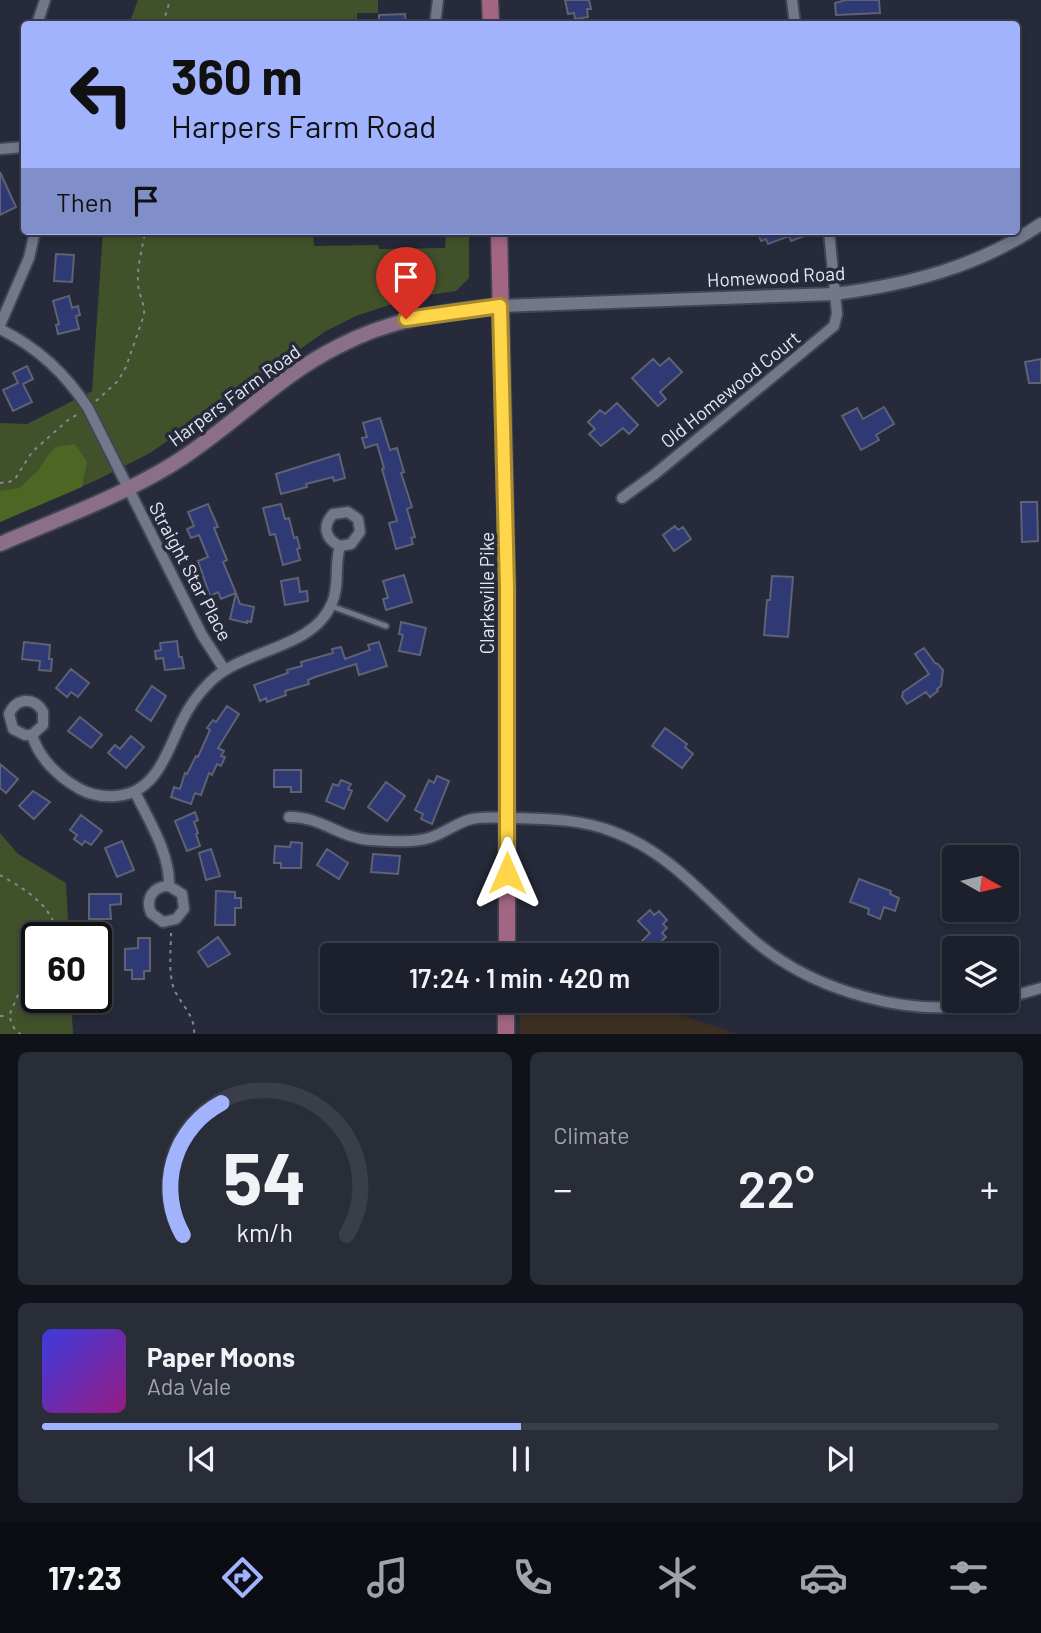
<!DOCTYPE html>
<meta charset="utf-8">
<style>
:root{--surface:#1c202c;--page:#292d38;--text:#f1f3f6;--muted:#a0a3a9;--line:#3a3e48;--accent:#a1b3fd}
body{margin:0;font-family:Barlow,sans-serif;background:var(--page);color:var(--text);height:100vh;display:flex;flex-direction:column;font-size:26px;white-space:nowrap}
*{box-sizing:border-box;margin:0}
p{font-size:23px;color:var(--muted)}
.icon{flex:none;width:38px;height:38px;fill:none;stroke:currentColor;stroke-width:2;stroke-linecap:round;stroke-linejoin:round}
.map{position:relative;height:1034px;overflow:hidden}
.sheet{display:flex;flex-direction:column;gap:18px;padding:18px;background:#0f1218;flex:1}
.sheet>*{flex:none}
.banner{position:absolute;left:21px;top:21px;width:999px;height:214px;border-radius:7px;box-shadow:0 4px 10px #0003,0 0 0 2px var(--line);background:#a1b3fd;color:#111;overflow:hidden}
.needle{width:46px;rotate:98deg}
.fabs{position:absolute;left:942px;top:845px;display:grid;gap:14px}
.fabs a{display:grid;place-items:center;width:77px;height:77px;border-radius:7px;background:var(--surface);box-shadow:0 4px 10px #0003,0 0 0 2px var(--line);font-size:35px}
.speed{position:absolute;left:21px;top:922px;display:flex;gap:14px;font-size:35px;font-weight:700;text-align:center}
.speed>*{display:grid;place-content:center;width:91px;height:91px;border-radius:50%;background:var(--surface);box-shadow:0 4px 10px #0003,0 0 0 2px var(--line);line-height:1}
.speed .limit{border:4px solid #111;border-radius:10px;background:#fff;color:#111}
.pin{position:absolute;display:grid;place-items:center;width:60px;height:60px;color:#fff;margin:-72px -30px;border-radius:50% 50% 50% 0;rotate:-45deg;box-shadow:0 0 7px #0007}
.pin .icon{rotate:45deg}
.me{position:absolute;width:77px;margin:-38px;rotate:0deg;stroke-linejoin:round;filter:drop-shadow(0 0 5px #0008)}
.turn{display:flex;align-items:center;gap:24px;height:147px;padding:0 35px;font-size:32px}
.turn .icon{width:91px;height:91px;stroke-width:2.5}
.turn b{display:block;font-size:49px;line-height:60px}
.then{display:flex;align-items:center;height:66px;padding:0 35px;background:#0003;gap:14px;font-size:26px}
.big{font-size:52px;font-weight:600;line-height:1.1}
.sheet .tile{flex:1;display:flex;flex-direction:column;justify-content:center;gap:10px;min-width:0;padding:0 24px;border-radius:10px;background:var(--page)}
.sheet .dial{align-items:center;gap:0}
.dial svg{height:182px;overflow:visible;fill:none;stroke:var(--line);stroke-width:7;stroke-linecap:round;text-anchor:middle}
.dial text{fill:var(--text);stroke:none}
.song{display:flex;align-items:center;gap:21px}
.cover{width:84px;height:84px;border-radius:10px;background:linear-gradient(135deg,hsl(240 70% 55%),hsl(310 70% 35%))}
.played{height:7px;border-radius:4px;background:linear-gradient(90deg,var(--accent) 50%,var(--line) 50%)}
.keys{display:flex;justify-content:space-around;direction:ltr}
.heat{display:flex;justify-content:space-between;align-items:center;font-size:38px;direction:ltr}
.sheet .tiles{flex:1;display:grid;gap:18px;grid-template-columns:1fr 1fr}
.tile:last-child{grid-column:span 2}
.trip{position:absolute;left:320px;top:943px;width:399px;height:70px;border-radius:7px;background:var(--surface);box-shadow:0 4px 10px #0003,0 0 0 2px var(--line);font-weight:600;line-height:70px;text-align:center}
.tab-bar{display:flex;height:112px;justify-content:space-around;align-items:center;background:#0b0d12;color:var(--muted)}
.tab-bar .icon{width:49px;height:49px}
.tab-bar .on{color:var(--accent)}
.tab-bar b{font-size:32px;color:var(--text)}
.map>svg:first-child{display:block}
.education{fill:#3d3022}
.green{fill:#41522b}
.forest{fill:#4b6723}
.building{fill:#2f3974;stroke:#5d6274;stroke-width:2}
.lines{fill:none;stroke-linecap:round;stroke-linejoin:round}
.service-casing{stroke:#424653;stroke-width:9}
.minor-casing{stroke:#424653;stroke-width:14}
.tertiary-casing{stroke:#424653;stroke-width:16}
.secondary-casing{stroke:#424653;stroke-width:18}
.primary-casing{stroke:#424653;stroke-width:19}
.path{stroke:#838694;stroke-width:2;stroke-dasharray:3.5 5;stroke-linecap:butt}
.service{stroke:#72778a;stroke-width:5}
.minor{stroke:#72778a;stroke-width:10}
.tertiary{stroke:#72778a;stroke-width:12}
.secondary{stroke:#8a6f86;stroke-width:14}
.primary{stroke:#a26682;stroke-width:16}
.route-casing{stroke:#a68a30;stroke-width:18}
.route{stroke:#ffd54a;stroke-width:12}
.labels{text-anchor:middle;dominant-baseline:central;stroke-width:7;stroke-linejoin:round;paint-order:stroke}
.street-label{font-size:19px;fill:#e5e8f3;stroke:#262a3a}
</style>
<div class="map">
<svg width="1041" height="1035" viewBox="0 0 1041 1035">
<rect width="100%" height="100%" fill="#262a3a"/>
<path class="education" d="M519,1001H638L738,1034H520Z"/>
<path class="green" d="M138,0H378V13H357V24H129Z
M103,231H313L314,246L378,245L379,249L445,248L446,231H469V278L456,291L422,296L389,305L356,316L326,331L150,453L99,479L0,522V423L27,424L92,391Z
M0,833L18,854L66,883L69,938H37V998H71L73,1034H0Z"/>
<path class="forest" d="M75,444L87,462L82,487L0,522V491L19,488L38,471L46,458L55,447Z"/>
<path class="building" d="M565,0H589L591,9H587L588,17L575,19L574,13L568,14Z
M846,0H879L880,13L836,15L835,3Z
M405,14L406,24H379V15Z
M0,172L16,207L0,215Z
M757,231H814L815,232L791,241L789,236L768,244L766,239L761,241Z
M56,254L74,255L72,282L54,281Z
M69,296L72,308L78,306L80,315L76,316L79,329L58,334L56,325L59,324L53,301Z
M669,358L682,372L660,392L666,399L658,406L632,378L653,359L660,366Z
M1041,359V383H1029L1025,362Z
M27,366L33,379L23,384L32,402L13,411L3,390L18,383L13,373Z
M617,403L638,425L629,434L623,428L601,446L589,434L595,429L588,422L600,410L605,414Z
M884,407L894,424L876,435L879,440L861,450L842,416L857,408L863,419Z
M380,418L390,450L397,448L404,472L401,473L412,507L407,509L415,537L411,538L413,544L396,549L389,523L397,521L382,469L384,468L377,444L365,448L362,438L367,437L363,423Z
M339,454L345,478L334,481L333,477L306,484L307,487L281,494L276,474Z
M1021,502H1037L1038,541L1022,542Z
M208,504L218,527L214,528L227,560L223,562L236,593L221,599L218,592L210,596L198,561L208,557L199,535L191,538L187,529L194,526L188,512Z
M281,504L285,519L289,518L294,538L297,537L300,548L297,549L300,560L283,565L275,534L270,535L263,508Z
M675,526L678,530L683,527L691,539L674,551L663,535Z
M404,575L412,602L386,610L383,599L388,598L383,581Z
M772,576L793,577L788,637L764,635L767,600H770Z
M298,578L300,592L307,591L308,601L285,605L281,581Z
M236,593L240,604L254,607L251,622L247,621V623L230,619Z
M401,622L426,628L420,655L399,651L403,635L399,634Z
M177,641L179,657H182L184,668L165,670L163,658L156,659L155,651L161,650L160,643Z
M24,642L50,645L49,659H52L51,671L39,670L40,661L22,659Z
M379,642L387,666L359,675L356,664L315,677L308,680L309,684L285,691L286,695L267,702L266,698L260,701L254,685L288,673L287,670L302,666L301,662L333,653L332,649L341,647L345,659L370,650L368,645Z
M924,648L935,663L938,664L943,670L941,686L937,689L938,691L930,697L926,692L907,704L902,697L903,692L929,674L915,654Z
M71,669L89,683L78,697L71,692L67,697L56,688Z
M152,686L166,696L151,721L136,710Z
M227,706L239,714L218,748L224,751L221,756L225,757L221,766L217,764L212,775L209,773L201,795L195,793L191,804L171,797L174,787L180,789L185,773L187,774L196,756L198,757L210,730L207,728L213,720L216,722Z
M80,717L102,735L91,748L68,731Z
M665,728L687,744L685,747L693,754L682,768L652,746Z
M131,736L144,747L126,768L108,753L115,745L120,749Z
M0,764L18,779L6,793L0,788Z
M274,770H301V792H291V787H274Z
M437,776L449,781L432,824L421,819L423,814L415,810L429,780L434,783Z
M341,780L351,784L348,789L352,791L344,809L326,801L333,784L338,786Z
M386,782L405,796L387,821L368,807Z
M33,791L50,802L34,819L19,806Z
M195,812L198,820L194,822L198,833L196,834L200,846L187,851L175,821Z
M81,815L102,831L91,845L85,841L82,845L74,839L77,835L70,830Z
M122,841L134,870L117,877L105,848Z
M291,842L302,843L301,868H281V863H274L275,846L290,847Z
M211,849L220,876L206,880L199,853Z
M327,849L348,863L339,879L317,865Z
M373,854L400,856L398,874L371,872Z
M859,879L891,891L890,894L899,898L895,911L884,907L880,919L868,914L869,909L850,902Z
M216,891L235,892V898H241V908H235V925H215Z
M89,894H121V904L110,905L111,919H89Z
M650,910L654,915L659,911L667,920L663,924L667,928L662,933L666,937L647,955L638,945L650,933L638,921Z
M218,937L230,954L208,967L198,952Z
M138,938H150V971H144V979H132V970H125V949L138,948Z"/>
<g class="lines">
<defs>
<path id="service" d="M331,606L386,626"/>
<path id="minor" d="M792,0L795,24
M37,24L45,0
M435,24L438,0
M0,149L24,147
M0,325L29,258L35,231
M0,329C38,348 65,373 88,408L202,635L224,669
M622,498L655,474L834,326L837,314L829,231
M32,735L43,725V712C34,696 16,698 9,714L13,729L25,735H32C39,758 58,777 80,789C91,795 104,797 116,796C157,793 167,751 182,721C189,706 198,694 210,682C244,648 313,650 332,603C340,585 334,565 340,546L351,544L360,532L358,519L348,512L333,514C322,526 325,539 340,546
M135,792C149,821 170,853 169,886C153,886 145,899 151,913L163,922L176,919L184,909L182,894L169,886
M289,817C319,816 341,838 370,840C388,841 412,843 429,838C444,834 457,822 472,819C486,816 501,818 515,818C549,819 581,819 614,832C671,853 706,899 751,938C813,992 915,1021 995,1001
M1006,998L1041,988"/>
<path id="tertiary" d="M500,306L835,294C910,284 978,267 1041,224"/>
<path id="secondary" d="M0,544C58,519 119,497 173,464C230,429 277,377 337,347C390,319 441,312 500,306"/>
<path id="primary" d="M490,0L491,24
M499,231L507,588V956
M506,1035V1001"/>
</defs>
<use href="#service" class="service-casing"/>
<use href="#minor" class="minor-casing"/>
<use href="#tertiary" class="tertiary-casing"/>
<use href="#secondary" class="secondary-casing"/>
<use href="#primary" class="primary-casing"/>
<path class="path" d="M163,24L170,0
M96,401L118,381L126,367L144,315C145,303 138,294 138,282C137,265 143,247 145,231
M0,483L9,482L15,479L32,452L68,420L78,414
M0,875C18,885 44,900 53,921L47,938
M171,933C171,950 168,973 174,989C181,1005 196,1016 194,1035
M0,1016H8
M21,1035L14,1028L9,1016L26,976L37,958"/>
<use href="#service" class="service"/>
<use href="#minor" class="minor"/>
<use href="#tertiary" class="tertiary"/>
<use href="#secondary" class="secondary"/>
<use href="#primary" class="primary"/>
</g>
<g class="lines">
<defs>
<path id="route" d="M406,319L500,306L507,588V873"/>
</defs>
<use href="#route" class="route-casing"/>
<use href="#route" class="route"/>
</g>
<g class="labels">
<g class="street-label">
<text transform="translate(776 276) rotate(-3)">Homewood Road</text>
<text transform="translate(730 389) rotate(-39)">Old Homewood Court</text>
<text transform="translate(234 395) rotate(-36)">Harpers Farm Road</text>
<text transform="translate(191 571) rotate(62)">Straight Star Place</text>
<text transform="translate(486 593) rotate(-90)">Clarksville Pike</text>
</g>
</g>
</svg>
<div class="fabs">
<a><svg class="needle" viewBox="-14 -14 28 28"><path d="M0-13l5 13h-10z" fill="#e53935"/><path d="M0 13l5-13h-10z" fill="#a0a3a9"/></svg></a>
<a><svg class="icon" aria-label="layers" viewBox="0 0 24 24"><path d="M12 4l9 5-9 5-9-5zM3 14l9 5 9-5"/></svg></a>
</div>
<div class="speed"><div class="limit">60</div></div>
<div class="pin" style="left:406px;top:319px;background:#d93025"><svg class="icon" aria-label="arrive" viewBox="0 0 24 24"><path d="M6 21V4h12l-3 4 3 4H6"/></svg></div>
<svg class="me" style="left:507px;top:873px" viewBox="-20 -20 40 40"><path d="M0-17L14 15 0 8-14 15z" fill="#ffd54a" stroke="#fff" stroke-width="4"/></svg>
<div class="trip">17:24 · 1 min · 420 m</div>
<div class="banner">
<div class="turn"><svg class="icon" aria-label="left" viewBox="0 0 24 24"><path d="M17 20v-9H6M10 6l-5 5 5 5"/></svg><div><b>360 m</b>Harpers Farm Road</div></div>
<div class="then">Then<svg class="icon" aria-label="arrive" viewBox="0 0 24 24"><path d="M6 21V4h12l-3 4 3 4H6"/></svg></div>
</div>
</div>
<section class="sheet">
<div class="tiles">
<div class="tile dial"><svg viewBox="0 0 100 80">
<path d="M14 69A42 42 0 1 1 86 69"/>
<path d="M14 69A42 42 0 0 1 31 11" stroke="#a1b3fd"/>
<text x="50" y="56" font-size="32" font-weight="700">54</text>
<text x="50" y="72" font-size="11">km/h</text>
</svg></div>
<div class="tile"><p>Climate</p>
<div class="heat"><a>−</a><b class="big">22°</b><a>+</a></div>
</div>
<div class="tile">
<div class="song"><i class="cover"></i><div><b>Paper Moons</b><p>Ada Vale</p></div></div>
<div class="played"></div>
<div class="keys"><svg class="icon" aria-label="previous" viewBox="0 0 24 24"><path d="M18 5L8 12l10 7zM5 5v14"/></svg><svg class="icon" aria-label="pause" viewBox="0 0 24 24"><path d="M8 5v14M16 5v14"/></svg><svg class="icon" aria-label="next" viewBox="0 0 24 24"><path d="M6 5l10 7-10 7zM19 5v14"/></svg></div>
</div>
</div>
</section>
<nav class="tab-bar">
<b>17:23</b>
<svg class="icon on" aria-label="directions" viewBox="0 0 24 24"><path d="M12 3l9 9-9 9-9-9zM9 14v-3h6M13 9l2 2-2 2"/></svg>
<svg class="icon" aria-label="music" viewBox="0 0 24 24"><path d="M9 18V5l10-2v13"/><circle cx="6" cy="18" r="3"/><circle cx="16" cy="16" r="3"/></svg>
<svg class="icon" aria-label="phone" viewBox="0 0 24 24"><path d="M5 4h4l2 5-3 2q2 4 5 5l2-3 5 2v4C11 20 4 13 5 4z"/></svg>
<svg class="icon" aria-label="climate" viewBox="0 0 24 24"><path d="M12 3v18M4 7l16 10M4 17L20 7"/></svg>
<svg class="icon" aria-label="car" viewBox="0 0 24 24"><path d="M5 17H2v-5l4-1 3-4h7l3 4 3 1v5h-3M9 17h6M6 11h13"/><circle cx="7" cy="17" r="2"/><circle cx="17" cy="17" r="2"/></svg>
<svg class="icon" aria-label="filters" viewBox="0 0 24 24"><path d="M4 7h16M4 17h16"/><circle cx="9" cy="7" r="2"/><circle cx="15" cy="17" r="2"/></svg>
</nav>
